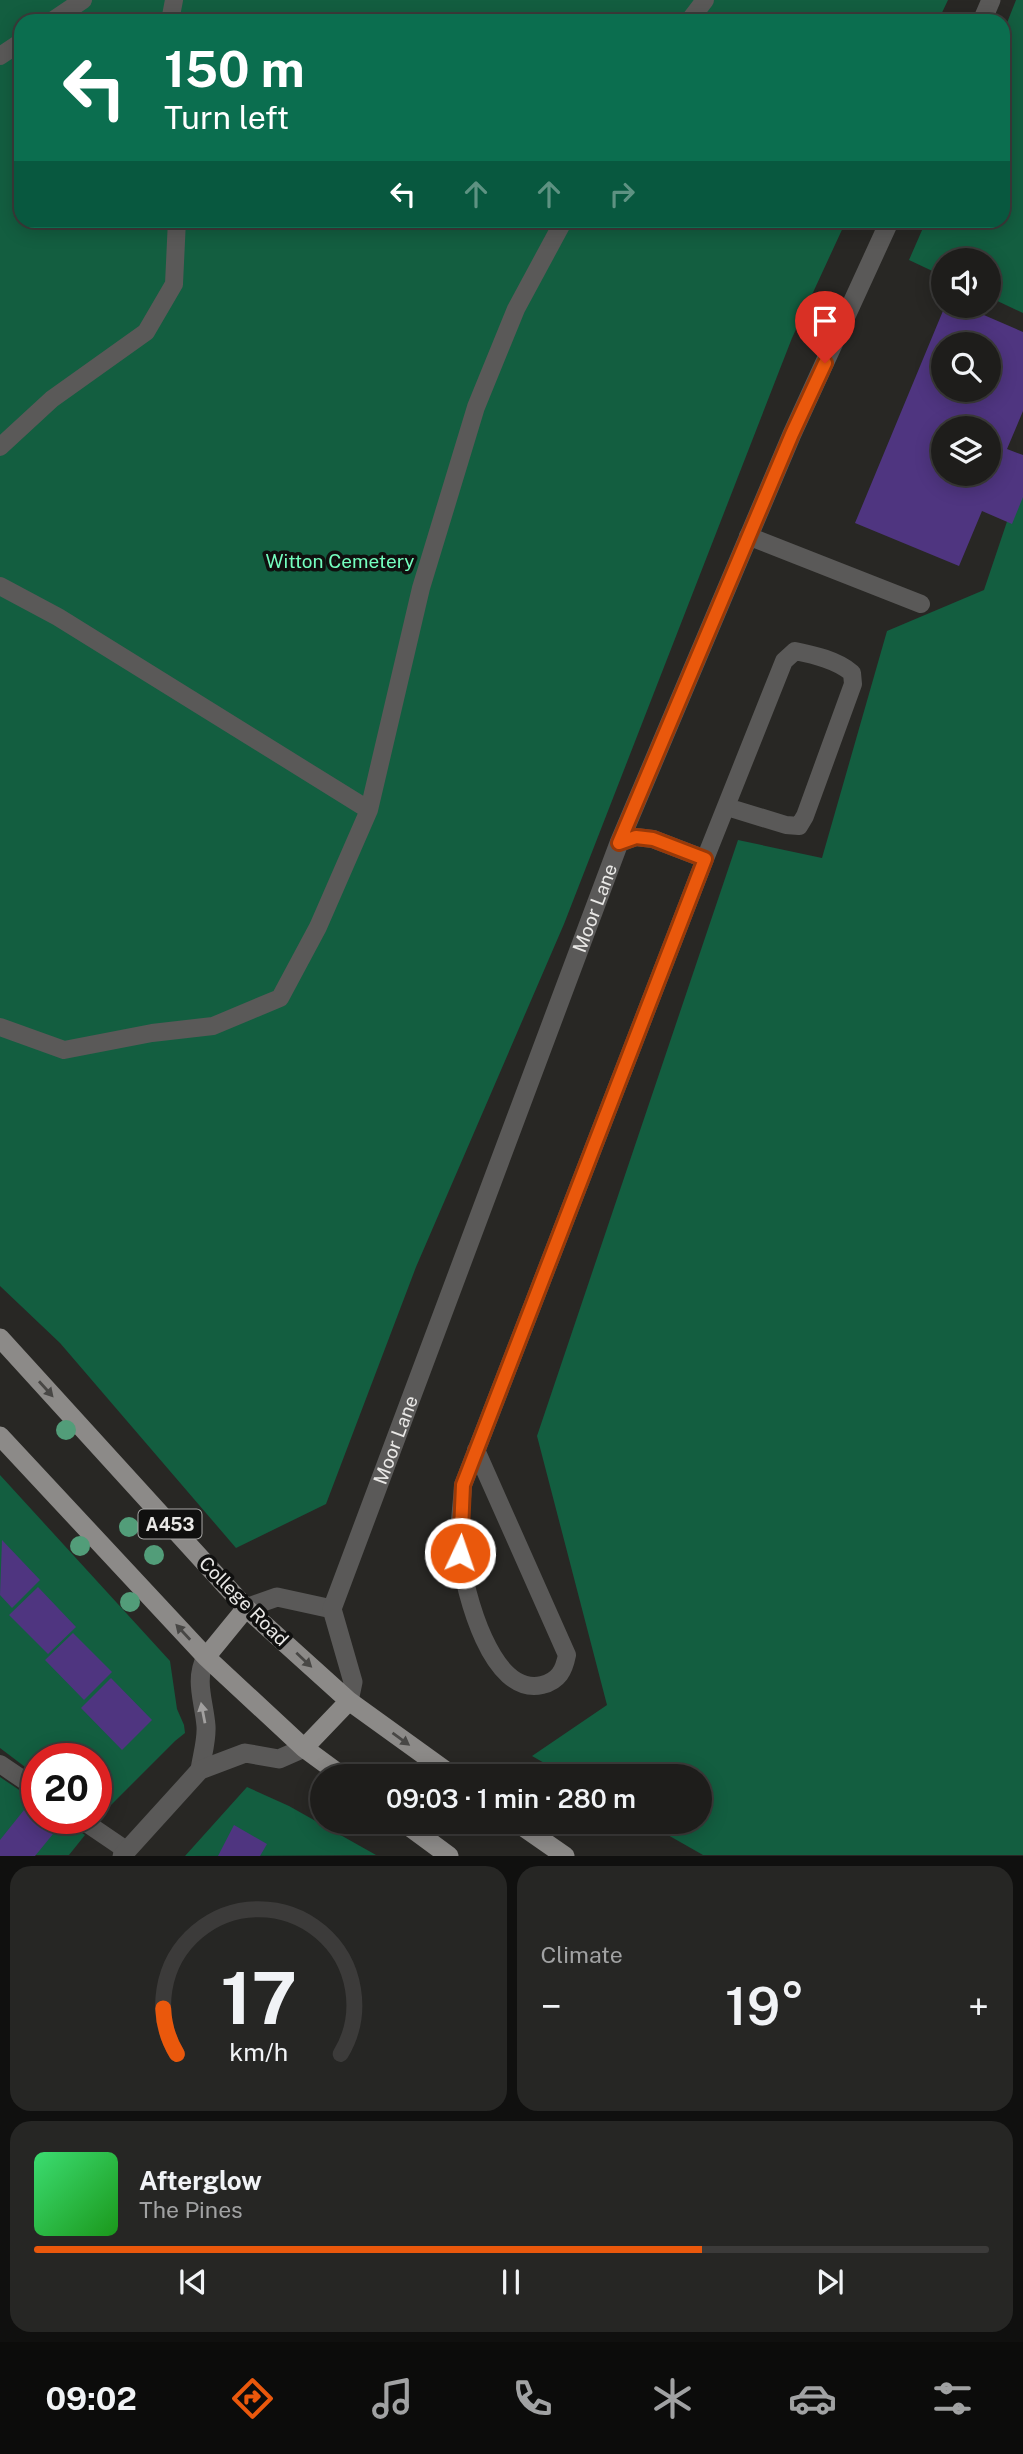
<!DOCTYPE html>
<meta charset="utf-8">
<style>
:root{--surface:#1e1d1b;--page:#262624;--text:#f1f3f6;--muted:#a1a2a3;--line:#3c3b3a;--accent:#ea580c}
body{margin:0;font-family:"Public Sans",sans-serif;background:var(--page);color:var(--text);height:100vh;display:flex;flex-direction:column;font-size:26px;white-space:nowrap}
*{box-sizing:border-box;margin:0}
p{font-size:23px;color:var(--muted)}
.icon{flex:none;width:38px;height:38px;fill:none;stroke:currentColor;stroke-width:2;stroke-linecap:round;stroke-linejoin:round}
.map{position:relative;height:1856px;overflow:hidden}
.details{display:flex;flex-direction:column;gap:10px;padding:10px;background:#10100f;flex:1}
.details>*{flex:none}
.banner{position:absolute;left:14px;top:14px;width:996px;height:214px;border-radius:21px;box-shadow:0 4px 18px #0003,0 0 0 2px var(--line);background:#0b6e4f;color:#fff;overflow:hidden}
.fabs{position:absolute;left:931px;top:248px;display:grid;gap:14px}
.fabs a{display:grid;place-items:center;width:70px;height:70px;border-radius:50%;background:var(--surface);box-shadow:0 4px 18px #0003,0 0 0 2px var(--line);font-size:35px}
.speed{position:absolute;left:21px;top:1743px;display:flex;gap:14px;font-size:35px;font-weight:700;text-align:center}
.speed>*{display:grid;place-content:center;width:91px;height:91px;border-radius:50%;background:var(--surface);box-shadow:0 4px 18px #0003,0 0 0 2px var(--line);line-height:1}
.speed .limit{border:10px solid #d22;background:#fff;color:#111}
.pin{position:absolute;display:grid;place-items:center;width:60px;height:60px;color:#fff;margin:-72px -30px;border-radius:50% 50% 50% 0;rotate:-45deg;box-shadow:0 0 7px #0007}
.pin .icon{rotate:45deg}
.me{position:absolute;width:77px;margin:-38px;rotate:3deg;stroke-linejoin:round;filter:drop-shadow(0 0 5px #0008)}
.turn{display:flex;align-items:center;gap:24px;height:147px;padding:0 35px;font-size:32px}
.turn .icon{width:91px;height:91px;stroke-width:2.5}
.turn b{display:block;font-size:49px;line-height:60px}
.lanes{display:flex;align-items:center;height:66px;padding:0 35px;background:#0003;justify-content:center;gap:35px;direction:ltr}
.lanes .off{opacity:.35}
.big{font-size:52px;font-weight:600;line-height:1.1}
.details .widget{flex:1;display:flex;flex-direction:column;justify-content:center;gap:10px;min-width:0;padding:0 24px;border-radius:21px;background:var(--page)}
.details .dial{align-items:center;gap:0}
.dial svg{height:182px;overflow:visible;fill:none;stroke:var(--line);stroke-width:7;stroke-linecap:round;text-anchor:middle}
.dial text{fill:var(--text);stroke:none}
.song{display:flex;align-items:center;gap:21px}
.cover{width:84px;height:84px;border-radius:10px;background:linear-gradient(135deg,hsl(140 70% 55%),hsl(120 70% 35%))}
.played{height:7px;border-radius:4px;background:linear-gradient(90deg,var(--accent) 70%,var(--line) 70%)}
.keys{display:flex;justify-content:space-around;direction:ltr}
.heat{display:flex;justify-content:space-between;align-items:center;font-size:38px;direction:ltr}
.details .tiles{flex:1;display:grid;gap:10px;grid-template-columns:1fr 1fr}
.widget:last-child{grid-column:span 2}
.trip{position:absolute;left:310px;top:1764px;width:402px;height:70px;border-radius:35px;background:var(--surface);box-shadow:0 4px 18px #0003,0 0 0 2px var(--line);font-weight:600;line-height:70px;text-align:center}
.tabs{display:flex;height:112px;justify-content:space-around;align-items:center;background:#0c0c0b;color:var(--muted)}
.tabs .icon{width:49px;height:49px}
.tabs .current{color:var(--accent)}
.tabs b{font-size:32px;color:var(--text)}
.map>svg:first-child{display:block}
.green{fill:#135e40}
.building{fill:#4f3580;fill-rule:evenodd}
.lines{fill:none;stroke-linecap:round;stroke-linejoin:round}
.service{stroke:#5a5958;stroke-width:18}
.minor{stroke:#5a5958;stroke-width:19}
.primary{stroke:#8c8a88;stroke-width:19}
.tree{fill:#529d79}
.oneway{fill:#484745}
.oneway2{fill:#a2a09f}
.route-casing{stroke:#983908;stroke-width:18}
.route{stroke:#ea580c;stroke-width:12}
.labels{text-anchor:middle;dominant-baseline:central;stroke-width:7;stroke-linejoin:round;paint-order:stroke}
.shield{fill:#10100f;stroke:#a8a7a6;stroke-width:2}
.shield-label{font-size:18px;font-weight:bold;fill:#e9e8e6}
.park-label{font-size:19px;fill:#74febf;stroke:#10100f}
.street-label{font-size:19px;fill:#e9e8e6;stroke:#10100f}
</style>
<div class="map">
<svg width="1023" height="1856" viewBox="0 0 1023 1856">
<rect width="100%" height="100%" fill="#282724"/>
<path class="green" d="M0,0H948L938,21H21V220L846,221L792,338L564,924L416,1267L326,1504L236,1548L60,1343L0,1286Z
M1016,0H1023V313L989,297V261H943V276L909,260L926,221L1003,220V33Z
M1023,474V1855H703L645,1822H700V1776H567L532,1756L607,1705L537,1436L738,840L822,858L887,631L984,590Z
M0,1475L170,1661L177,1709L184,1725L185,1733L175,1741L97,1819L96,1759H37V1776L0,1748Z
M0,1777L37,1802V1818H61L85,1835L69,1855H0Z
M247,1787L289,1806L376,1855L185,1856Z"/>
<path class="building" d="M945,306H963L1023,332V411L1007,449L1023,455V497L1012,524L982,511L959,566L855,523ZM943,345H989V390H943ZM943,429H989V474H943Z
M2,1540L40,1580L12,1608L0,1595Z
M38,1587L76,1627L48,1654L9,1615Z
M73,1633L112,1672L84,1700L45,1660Z
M111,1678L152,1720L122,1750L81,1708Z
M24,1810L53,1834L35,1856H0V1840Z
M234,1825L267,1844L260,1856H218Z"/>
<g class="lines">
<path class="service" d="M52,21L83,0
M170,21L174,0
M689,21L705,0
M0,56L21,42
M0,447L52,399L146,332L174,284L177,220
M748,536L921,604
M0,586L58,617L369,810
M619,843L636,837L653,839L705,859L784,661L795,651C814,655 837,660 852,673L853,684L805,816L799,826L786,825L727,807
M0,1027L64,1050L152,1033L213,1026L280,998L318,927L369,810L421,588L476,407L516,309L564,220
M476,1450L567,1655C564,1670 559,1681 542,1685C491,1697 465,1592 460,1555C457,1533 462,1507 463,1485L705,859
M0,1764L37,1789
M79,1818L126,1850"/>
<g class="minor">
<path d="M982,21L991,0"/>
<path d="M246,1608L277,1597L332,1609"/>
<path id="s1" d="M349,1701L353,1682L332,1609L619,843L792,434L890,220"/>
<path d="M200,1770C202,1756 207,1740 206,1726C204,1701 194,1680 206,1657"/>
<path d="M122,1856L200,1770L245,1753L279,1759L304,1748"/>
</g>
<path class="primary" d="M0,1338L246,1608L349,1701L453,1776
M0,1436L206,1657L304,1748L342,1776
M206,1657L246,1608
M304,1748L349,1701
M403,1822L449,1856
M516,1822L565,1856"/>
</g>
<g class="tree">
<circle cx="66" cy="1430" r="10"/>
<circle cx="129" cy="1527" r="10"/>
<circle cx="80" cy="1546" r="10"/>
<circle cx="154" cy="1555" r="10"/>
<circle cx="130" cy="1602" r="10"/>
</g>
<defs><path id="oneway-solid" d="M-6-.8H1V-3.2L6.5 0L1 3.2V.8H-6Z" transform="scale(1.75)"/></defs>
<g class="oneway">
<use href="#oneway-solid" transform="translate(46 1389) rotate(48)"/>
<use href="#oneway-solid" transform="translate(183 1632) rotate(-133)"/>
<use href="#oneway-solid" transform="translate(304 1660) rotate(43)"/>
<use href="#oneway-solid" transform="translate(401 1739) rotate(36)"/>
</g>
<use class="oneway2" href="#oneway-solid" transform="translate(203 1713) rotate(-101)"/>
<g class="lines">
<defs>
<path id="route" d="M460,1553L463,1485L705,859L653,839L636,837L619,843L792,434L825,363"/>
</defs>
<use href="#route" class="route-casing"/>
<use href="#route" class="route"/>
</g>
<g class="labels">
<rect class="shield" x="138.5" y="1509.5" width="63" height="29" rx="5"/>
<g class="shield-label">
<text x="170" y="1524">A453</text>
</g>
<g class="park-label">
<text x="340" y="561">Witton Cemetery</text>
</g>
<g class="street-label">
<text stroke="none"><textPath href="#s1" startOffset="844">Moor Lane</textPath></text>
<text stroke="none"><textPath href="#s1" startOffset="276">Moor Lane</textPath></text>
<text transform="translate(244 1601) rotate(45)">College Road</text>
</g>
</g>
</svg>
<div class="fabs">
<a><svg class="icon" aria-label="sound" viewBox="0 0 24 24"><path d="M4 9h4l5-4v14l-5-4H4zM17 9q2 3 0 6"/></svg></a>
<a><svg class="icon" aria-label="search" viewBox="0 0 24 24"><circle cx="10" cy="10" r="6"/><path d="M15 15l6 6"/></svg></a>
<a><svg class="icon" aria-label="layers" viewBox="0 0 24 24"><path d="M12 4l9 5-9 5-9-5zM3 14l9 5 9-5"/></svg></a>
</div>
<div class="speed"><div class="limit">20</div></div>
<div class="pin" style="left:825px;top:363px;background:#d93025"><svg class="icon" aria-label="arrive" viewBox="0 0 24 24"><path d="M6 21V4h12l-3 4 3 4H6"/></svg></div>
<svg class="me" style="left:460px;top:1553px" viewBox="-20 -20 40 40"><circle r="17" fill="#ea580c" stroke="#fff" stroke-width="3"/><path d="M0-11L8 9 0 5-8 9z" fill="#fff"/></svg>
<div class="trip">09:03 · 1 min · 280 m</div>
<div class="banner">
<div class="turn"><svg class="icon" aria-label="left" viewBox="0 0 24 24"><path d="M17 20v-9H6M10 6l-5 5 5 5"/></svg><div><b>150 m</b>Turn left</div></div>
<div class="lanes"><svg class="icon" aria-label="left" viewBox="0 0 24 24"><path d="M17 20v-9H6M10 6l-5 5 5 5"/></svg><svg class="icon off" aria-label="ahead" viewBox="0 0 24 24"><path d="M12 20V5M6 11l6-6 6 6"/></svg><svg class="icon off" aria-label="ahead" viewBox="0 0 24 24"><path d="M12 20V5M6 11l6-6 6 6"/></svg><svg class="icon off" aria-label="right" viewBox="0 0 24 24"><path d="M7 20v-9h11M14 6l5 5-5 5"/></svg></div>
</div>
</div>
<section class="details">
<div class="tiles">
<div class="widget dial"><svg viewBox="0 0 100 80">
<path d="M14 69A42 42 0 1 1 86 69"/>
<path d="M14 69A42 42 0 0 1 8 49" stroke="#ea580c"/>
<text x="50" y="56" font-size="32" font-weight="700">17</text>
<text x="50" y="72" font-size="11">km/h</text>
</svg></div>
<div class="widget"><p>Climate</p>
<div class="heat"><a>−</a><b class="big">19°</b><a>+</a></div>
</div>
<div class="widget">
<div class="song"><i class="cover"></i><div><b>Afterglow</b><p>The Pines</p></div></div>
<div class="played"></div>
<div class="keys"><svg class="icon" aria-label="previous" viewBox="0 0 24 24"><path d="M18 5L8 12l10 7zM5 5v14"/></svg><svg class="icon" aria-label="pause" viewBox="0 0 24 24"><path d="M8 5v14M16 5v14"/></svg><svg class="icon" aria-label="next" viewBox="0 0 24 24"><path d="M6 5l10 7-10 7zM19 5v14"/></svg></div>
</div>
</div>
</section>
<nav class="tabs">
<b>09:02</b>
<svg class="icon current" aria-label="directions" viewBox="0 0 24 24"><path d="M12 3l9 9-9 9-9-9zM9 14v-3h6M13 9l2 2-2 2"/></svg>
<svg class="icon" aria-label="music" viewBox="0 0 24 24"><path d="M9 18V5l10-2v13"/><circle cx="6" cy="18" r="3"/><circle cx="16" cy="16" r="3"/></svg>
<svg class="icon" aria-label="phone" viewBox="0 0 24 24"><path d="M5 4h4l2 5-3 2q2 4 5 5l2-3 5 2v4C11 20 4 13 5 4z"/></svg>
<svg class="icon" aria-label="climate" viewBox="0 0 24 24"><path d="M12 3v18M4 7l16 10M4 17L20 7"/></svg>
<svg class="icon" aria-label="car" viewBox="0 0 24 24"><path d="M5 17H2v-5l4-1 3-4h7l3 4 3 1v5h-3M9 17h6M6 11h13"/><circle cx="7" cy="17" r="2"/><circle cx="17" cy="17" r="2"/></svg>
<svg class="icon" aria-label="filters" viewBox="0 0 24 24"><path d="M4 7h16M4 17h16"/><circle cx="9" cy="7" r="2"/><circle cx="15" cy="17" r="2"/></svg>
</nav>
